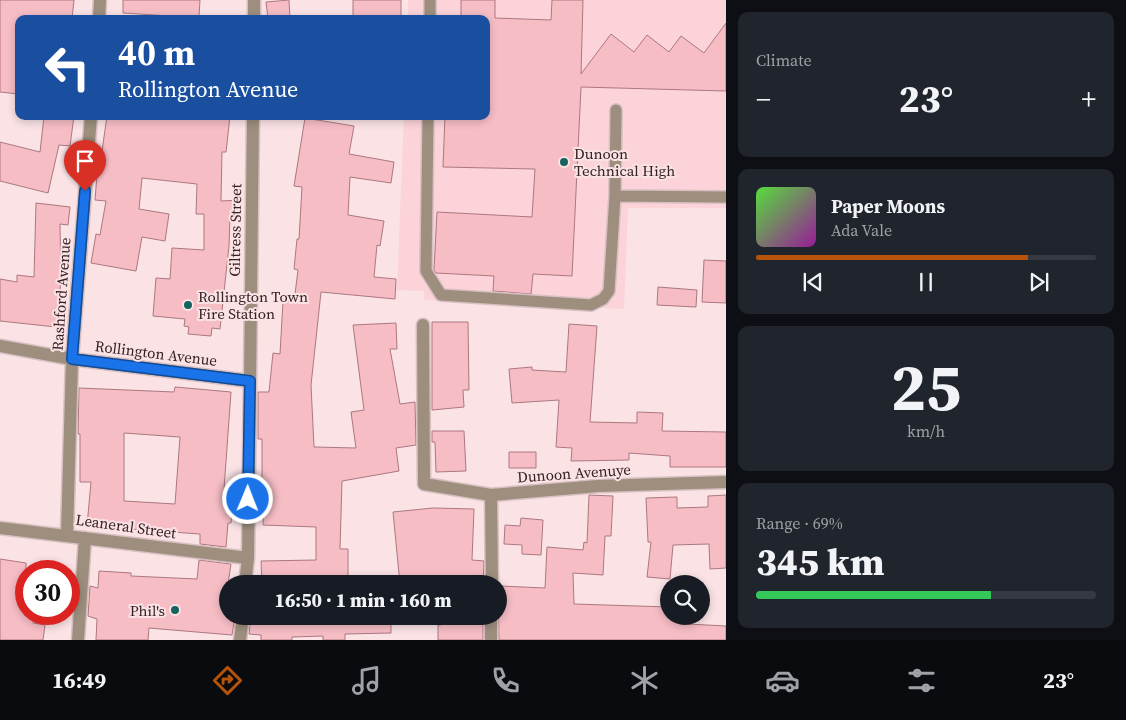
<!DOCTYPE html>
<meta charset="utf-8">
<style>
:root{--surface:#171b24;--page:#20242c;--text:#f1f3f6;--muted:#9ea1a6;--line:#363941;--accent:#b45309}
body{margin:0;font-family:"Source Serif 4",serif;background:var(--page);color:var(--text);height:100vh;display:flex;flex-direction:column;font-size:19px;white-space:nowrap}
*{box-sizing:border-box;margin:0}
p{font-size:16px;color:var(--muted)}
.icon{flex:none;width:28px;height:28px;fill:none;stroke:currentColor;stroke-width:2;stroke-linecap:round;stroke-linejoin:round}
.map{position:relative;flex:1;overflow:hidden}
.panel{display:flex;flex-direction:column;gap:12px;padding:12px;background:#0d0f14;width:400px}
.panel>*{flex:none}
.top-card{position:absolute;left:15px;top:15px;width:475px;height:105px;border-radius:10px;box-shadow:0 2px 8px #0003;background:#1a4fa0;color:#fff;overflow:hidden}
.controls{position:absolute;left:660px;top:575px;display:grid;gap:10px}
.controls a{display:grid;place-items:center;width:50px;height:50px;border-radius:50%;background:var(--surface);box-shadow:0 2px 8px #0003;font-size:25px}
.speed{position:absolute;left:15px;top:560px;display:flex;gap:10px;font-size:25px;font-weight:700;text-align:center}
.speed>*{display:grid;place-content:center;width:65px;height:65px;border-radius:50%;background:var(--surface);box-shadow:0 2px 8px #0003;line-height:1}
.speed .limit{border:8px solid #d22;background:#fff;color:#111}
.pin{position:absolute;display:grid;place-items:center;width:42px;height:42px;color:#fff;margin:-51px -21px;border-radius:50% 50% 50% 0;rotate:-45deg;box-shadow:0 0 5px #0007}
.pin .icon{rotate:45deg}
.me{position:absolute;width:55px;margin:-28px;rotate:1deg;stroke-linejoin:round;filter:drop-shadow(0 0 4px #0008)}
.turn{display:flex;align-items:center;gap:18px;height:105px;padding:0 20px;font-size:22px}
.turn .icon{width:65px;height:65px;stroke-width:2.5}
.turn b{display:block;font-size:35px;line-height:42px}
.big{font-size:38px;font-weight:800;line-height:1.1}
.panel .tile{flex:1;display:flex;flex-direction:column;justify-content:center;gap:8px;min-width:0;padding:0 18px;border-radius:10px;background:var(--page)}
.panel .dial{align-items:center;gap:0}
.dial b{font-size:65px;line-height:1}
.song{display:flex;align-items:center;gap:15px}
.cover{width:60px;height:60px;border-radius:8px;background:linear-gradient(135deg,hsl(110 70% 55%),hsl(300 70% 35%))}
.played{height:5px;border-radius:2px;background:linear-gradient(90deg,var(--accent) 80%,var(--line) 80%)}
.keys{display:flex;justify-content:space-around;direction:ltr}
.heat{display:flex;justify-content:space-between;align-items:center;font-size:28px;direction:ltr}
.charge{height:8px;border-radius:4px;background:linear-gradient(90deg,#34c759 69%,var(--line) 0)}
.trip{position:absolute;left:219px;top:575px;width:288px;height:50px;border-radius:25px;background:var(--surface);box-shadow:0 2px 8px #0003;font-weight:800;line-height:50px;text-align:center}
.tab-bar{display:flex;height:80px;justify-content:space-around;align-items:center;background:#090b0e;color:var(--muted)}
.tab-bar .icon{width:35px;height:35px}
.tab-bar .active{color:var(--accent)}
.tab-bar b{font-size:22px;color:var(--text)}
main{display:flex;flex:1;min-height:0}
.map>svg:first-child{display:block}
.built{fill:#fbd3d8}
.building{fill:#f6bdc5;stroke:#ac7880;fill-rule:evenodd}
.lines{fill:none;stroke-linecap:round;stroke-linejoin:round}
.service-casing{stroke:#d7bfc2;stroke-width:14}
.minor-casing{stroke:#d7bfc2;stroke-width:15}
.service{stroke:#9d8e7d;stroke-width:11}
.minor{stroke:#9d8e7d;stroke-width:12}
.route-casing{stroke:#114b97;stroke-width:12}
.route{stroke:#1a73e8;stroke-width:9}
.poi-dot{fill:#14635e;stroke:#fae2e5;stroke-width:2}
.labels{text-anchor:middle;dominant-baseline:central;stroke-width:4;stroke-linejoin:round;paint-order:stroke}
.poi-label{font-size:15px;fill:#362124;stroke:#fae2e5;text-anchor:start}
.street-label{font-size:15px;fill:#362124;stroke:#fae2e5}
</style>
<main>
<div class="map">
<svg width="726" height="640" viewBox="0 0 726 640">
<rect width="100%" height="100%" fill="#fae2e5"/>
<path class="built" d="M408,0H726V208H628L624,309L424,300V291L397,290L404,116H486V19H408Z"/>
<path class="building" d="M0,0H74L72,19H19V94L0,92Z
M123,0H200L199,16H196V19H171V16L123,13Z
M289,0L290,19H268L266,2Z
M353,0H401V19H353Z
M461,0H495V18L551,20L552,0H583L581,74L611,34L634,52L647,35L669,52L681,36L704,53L726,23V91L581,87L572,276L533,274L531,294L493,291L494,276L436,273L434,270L437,212L532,217L535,169L443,167L445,116H486V19H461Z
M44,116H74L70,146L59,145L48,193L0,181V142L40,152Z
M107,116H230L226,152H222L221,201L241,200V216L230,217L229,246L220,329L212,328L211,336L188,334L189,327L184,326L185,319L153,316L156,278L170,279L172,248L204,250V214H196L197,184L142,178L139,209L169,214L165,241L142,237L136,271L91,263L96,234L100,235L106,201L95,200L99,150L102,151Z
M305,118L354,126L349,154L394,162L391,183L350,177L348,215L384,221L380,246L377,245L374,277L396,279L395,299L321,292L311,385L314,447L356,448L351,412L364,410L353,325L396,323L397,349H390L400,404L415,402L416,445L396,448L399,471L342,481L340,549H348V584H262L261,561L316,560V527L263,525L265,480H262V439H258V392H269L273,353L280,354L283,301L294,302L298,270L294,269L297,239H299L302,187L294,186Z
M36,203L70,207L68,225L60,224L61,280L56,327L0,321V279L17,282V275L34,277Z
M704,260L726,261V303L702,302Z
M658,287L697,290L696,307L657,305Z
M432,322H468L469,390H463L464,407L432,410Z
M569,324L597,326L590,422L637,423V412L663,413L662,431L726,432V467H670V456L629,453V460L571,461L572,448L556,447L559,400L512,403L509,369L532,367V370L566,372Z
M175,387L231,392L223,503L233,504L231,523H228L226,547L200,544V534L87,526L91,482H80V434H78L79,388L174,392ZM124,433L180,437L175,504L124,501Z
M432,431H464L466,471L436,472L435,442H432Z
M509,452H536V468H509Z
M589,495L613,496L611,536H605L603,575L573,573L574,604L669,607V616H687L688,624L726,626V640H499L498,590L500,586L545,588L547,547L583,550L584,542L587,543Z
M726,495V568L710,569L709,544L673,545L670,579L647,577L651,542H648L646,498L677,497V508L708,507V496Z
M433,508L474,509L472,560L484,561L483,584H400L393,512Z
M521,518L543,520L541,555L522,554V545L504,544L505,525L520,526Z
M0,559L26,563V614H34L33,623L45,625L43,640H0Z
M199,560L231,564L228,584V616H235L232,635L149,628L148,640H96L97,619L88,616L90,586L98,588L99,571L131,573V576L197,579Z
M69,579L74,581L72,611L69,610Z
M251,616H274V621L391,616V633L345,634V640H323V636L292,637V640H261V635L249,634Z
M441,616H483V640H438V625H441Z"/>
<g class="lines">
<defs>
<path id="service" d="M430,19V0
M428,116L426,271L441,295L591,305L603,299L609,291L615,196L616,110
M615,196L726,197"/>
<path id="minor" d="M99,19L100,0
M254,19V0
M423,325L424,484L491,495L598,486L726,482
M0,346L72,359L250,381
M491,495L492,584
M0,528L248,558
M67,535L72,359L91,116
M245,584L248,558L253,116
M78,640L85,538
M240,640L243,616
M491,640V616"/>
</defs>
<use href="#service" class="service-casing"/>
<use href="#minor" class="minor-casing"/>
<use href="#service" class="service"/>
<use href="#minor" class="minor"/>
</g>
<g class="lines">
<defs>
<path id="route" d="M85,191L72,359L250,381L248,499"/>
</defs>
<use href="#route" class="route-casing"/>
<use href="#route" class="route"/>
</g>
<g class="poi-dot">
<circle cx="564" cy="162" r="5"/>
<circle cx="188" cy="305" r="5"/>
<circle cx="175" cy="610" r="5"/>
</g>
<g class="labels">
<g class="poi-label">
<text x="574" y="153">Dunoon<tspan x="574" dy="17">Technical High</tspan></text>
<text x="198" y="296">Rollington Town<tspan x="198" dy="17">Fire Station</tspan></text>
<text x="165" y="610" text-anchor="end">Phil's</text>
</g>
<g class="street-label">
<text transform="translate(235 230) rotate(-89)">Giltress Street</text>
<text transform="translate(61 294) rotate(-86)">Rashford Avenue</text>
<text transform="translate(156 353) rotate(7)">Rollington Avenue</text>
<text transform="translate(574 473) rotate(-4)">Dunoon Avenuye</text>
<text transform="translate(126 526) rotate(8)">Leaneral Street</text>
</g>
</g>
</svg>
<div class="controls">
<a><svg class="icon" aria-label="search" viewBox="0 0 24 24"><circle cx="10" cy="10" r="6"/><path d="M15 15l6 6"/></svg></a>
</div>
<div class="speed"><div class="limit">30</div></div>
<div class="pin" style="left:85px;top:191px;background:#d93025"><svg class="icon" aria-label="arrive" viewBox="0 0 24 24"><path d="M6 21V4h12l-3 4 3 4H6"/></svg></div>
<svg class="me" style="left:248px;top:499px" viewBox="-20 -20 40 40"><circle r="17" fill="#1a73e8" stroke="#fff" stroke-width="3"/><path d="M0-11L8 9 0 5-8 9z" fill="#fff"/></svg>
<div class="trip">16:50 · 1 min · 160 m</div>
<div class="top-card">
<div class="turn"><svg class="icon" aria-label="left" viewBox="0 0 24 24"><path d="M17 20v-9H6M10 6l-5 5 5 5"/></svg><div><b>40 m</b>Rollington Avenue</div></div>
</div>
</div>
<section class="panel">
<div class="tile"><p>Climate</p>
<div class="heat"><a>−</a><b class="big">23°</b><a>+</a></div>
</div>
<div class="tile">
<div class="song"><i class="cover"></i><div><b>Paper Moons</b><p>Ada Vale</p></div></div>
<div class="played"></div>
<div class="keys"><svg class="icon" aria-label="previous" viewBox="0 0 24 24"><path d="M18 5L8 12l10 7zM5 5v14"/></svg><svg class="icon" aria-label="pause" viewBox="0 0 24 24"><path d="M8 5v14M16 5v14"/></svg><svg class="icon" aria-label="next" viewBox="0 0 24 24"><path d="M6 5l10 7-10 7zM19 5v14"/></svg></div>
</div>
<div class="tile dial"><b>25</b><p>km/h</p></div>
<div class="tile"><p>Range · 69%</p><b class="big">345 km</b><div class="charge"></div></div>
</section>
</main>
<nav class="tab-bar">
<b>16:49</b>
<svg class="icon active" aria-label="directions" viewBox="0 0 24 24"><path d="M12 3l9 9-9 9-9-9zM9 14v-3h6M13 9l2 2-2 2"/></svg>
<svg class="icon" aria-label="music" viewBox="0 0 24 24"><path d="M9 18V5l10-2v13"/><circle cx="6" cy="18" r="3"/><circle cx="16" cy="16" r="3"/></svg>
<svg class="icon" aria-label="phone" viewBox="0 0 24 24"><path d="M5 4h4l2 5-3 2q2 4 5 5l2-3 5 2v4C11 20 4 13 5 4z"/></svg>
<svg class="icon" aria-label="climate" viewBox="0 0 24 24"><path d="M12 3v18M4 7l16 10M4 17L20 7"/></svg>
<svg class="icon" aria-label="car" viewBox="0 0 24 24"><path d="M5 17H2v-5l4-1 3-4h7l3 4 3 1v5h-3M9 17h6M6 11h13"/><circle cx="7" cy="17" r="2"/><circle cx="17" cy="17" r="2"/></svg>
<svg class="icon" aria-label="filters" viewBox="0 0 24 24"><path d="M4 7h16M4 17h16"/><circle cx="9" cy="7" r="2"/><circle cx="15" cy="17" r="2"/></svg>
<b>23°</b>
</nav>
